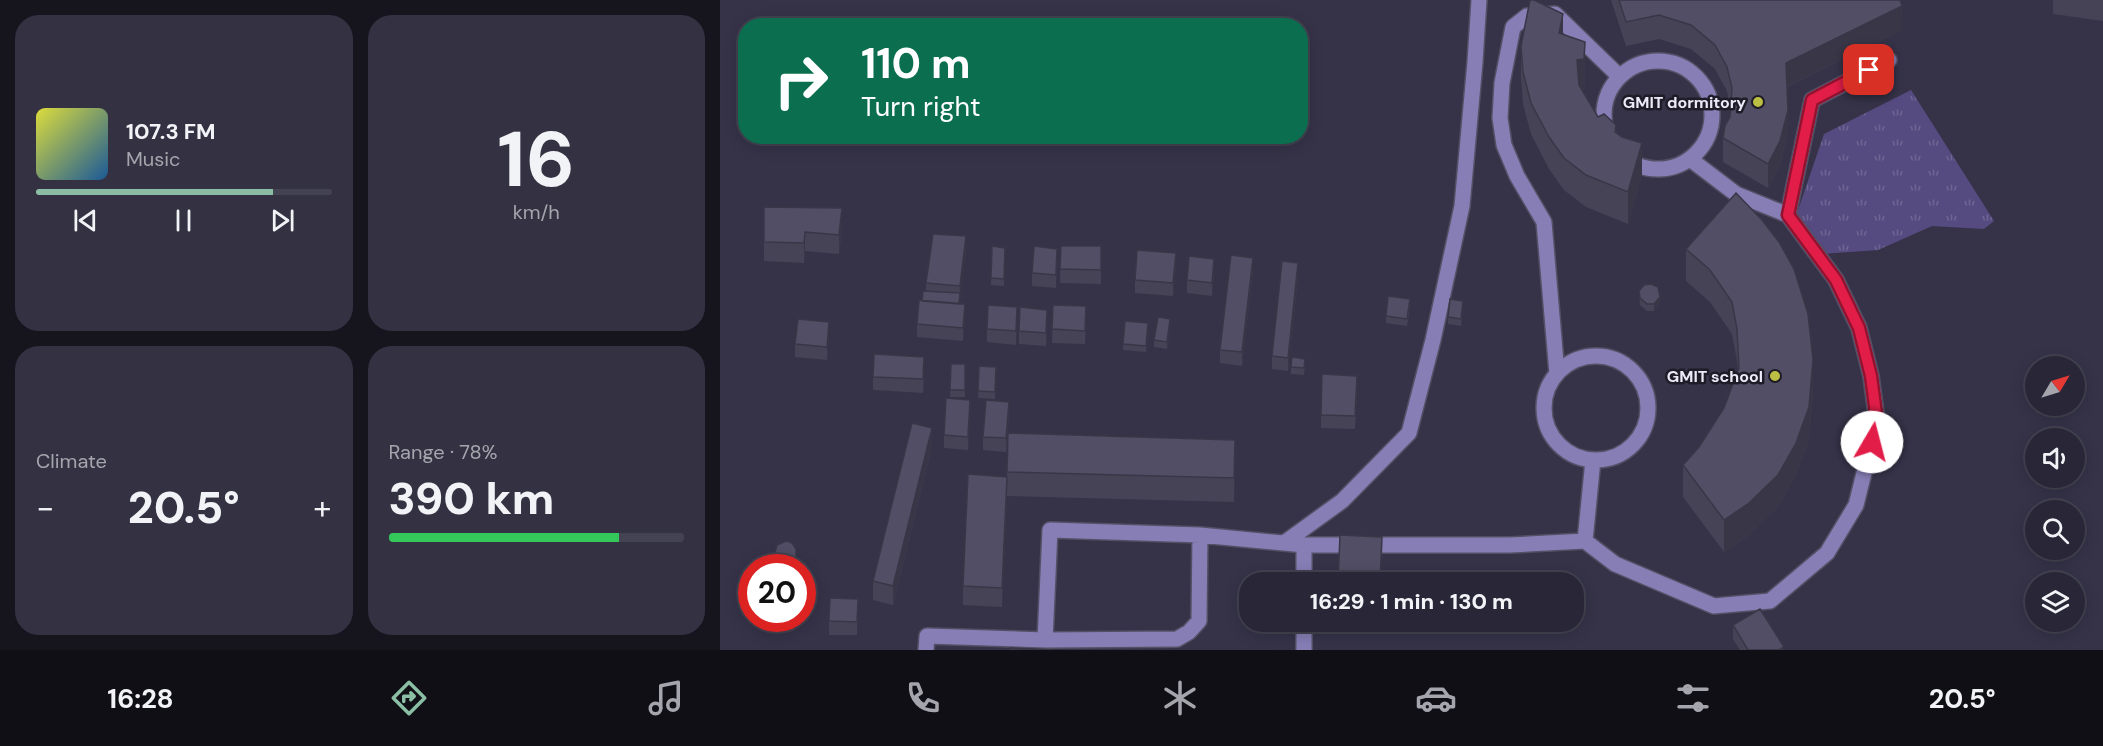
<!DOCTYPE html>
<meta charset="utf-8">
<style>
:root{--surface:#282637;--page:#343242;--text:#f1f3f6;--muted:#a5a5ad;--line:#444352;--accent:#8abfa5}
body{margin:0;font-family:"DM Sans",sans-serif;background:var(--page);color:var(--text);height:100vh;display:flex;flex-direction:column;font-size:22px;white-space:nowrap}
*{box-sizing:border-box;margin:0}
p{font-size:20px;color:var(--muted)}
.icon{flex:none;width:33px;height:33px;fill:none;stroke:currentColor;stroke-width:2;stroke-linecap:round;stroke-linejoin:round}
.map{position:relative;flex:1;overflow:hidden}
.drawer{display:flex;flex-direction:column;gap:15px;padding:15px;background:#16151e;width:720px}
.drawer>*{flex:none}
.guide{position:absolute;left:18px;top:18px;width:570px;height:126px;border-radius:24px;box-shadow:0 3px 15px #0003,0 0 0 2px var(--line);background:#0b6e4f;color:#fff;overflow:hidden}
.needle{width:39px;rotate:52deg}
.tools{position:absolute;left:1305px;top:356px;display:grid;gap:12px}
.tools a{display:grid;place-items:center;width:60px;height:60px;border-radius:50%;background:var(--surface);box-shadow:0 3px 15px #0003,0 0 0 2px var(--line);font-size:30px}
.speed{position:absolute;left:18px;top:554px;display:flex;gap:12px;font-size:30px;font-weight:700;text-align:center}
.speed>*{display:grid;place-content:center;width:78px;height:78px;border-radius:50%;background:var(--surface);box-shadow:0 3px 15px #0003,0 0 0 2px var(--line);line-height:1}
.speed .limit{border:9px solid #d22;background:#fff;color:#111}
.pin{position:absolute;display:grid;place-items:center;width:51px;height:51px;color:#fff;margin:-26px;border-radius:12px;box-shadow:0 3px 9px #0006}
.me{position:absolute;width:66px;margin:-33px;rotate:8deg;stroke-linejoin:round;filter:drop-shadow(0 0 4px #0008)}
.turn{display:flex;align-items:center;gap:21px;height:126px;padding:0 24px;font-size:27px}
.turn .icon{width:78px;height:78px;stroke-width:2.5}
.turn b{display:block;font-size:42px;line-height:51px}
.big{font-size:45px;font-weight:800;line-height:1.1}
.drawer .widget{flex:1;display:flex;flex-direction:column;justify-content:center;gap:9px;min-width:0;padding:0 21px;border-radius:24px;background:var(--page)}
.drawer .dial{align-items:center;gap:0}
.dial b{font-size:78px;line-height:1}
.song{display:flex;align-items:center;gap:18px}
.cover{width:72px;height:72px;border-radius:9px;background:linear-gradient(135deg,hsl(60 70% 55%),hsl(210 70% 35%))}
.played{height:6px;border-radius:3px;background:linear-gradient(90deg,var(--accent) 80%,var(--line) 80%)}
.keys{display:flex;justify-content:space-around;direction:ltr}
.heat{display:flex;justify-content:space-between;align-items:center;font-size:33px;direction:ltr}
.charge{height:9px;border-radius:4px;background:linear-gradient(90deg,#34c759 78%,var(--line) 0)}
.drawer .tiles{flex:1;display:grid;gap:15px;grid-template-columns:repeat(2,1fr)}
.trip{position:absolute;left:519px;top:572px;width:345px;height:60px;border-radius:24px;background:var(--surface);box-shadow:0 3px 15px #0003,0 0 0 2px var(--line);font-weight:800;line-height:60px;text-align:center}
.tab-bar{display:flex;height:96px;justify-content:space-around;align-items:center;background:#100f16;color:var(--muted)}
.tab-bar .icon{width:42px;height:42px}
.tab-bar .active{color:var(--accent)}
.tab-bar b{font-size:27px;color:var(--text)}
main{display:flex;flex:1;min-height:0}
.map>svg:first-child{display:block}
.grass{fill:url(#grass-tufts)}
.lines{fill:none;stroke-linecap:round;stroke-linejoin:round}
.minor-casing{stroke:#535065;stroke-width:18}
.minor{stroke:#867eb5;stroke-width:15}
.wall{fill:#464357}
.shaded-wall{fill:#393747}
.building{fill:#514e65;stroke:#393747;stroke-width:1.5}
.route-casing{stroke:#92132f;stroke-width:15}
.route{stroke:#e11d48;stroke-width:10}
.poi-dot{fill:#bcbf44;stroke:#1e1c26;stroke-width:2}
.labels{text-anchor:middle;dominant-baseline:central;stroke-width:5;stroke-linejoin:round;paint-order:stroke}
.poi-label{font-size:16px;font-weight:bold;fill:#eceaf9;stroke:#1e1c26;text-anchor:end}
</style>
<main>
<section class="drawer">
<div class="tiles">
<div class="widget">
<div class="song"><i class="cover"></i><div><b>107.3 FM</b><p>Music</p></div></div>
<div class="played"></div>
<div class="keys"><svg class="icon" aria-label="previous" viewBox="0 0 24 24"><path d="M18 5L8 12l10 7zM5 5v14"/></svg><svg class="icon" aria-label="pause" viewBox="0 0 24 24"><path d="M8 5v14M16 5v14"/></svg><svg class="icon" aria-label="next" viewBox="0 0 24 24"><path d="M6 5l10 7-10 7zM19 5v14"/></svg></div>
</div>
<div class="widget dial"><b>16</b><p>km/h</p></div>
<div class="widget"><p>Climate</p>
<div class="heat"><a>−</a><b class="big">20.5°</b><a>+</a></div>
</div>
<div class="widget"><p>Range · 78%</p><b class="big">390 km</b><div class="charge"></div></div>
</div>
</section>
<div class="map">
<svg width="1383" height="650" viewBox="0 0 1383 650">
<defs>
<pattern id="grass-tufts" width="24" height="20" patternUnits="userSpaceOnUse" patternTransform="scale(1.5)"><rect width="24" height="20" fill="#554b80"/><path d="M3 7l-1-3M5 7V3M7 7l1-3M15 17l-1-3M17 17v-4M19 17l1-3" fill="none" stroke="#6e6593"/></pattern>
</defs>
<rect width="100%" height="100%" fill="#363349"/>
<path class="grass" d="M1191,90L1274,221L1264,229L1212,226L1158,250L1101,254L1075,219L1104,134Z"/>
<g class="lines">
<defs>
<path id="minor" d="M884 115a54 54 0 1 1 108 0a54 54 0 1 1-108 0Z
M1068,215L1092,100L1169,60
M824 408a52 52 0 1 1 104 0a52 52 0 1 1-104 0Z
M837,374L824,222L797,176L784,145L780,118L782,83L793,27L807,16L835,14L899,76
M865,541L895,564L994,606L1050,601L1107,553L1136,505L1157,421L1151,376L1139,328L1116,280L1068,215L1016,194L970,159
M564,543L622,501L689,433L713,340L742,206L755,62L759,0
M584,545H790L865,541L873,460
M325,640L330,530L480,535
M206,650L207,636L325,640L457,639L469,632L479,621L480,535L584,545V582
M584,650V621"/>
</defs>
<use href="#minor" class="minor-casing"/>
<use href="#minor" class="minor"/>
</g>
<path class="wall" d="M891,0H1180L1182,30L1067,87L1068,134L1060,165L1048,188L1003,162V138L1010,117V106L1007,91L995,69L971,49L939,39L906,46Z
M1333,0H1383V21L1333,14Z
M26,34V56L21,52V38Z
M843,34L865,74L864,90L862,91L878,117L896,133L922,174L908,224L866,207L844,190L829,169L811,134L803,104L801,77V46Z
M1016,193L1093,392L1089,439L1076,475L1058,507L1029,535L1004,552L963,497V465L979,447L1004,408L1018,370L1017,361L1012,334L990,302L966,281V249Z
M44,207L122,227L119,254L85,251L84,263L44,261Z
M272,246L285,248L284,286L271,285Z
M341,246H381V284L340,283Z
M246,249L239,304L245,318L243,341L197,337V324L206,291V283Z
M337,262L336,288L312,286V273Z
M456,266L453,296L415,293V280Z
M533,271L522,366L500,363V350Z
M494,272L492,296L467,293V280Z
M578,276L568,371L552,369V356Z
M919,291L940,303L934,311H927L920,305Z
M333,305L366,319L365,344L332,343Z
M690,306L687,326L666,323V316Z
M743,307L741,326L728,324V317Z
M297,320L296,345L267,342V329Z
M327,323L326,346L299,344V331Z
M450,326L447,349L434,347V340Z
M428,330L426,352L403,350V344Z
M109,335L107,360L75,357V344Z
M231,364H245V397H230Z
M585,365L584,375L571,374V367Z
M259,366L276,367L275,399L258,398Z
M204,370L203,393L153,390V377Z
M637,389L635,429L601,428V415Z
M250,413L248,450L224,448V435Z
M289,415L286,452L263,450V437Z
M288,433L515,465L514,502L287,496L282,607L243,605V586L287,477Z
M212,447L173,605L153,600V581Z
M55,552L76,556V563L70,567H59L55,559Z
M138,599L137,635H109V621Z
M618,621H659V624Z
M1013,625L1064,650H1020L1013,639Z"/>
<path class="shaded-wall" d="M1182,6V30L1066,87V63Z
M843,14V46L839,33Z
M865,42V74L864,90L857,92V60Z
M1068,110V134L1060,165L1048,188V164Z
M922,143V174L908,224V192Z
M122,208V227L119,254V235Z
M85,232V251L84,263V243Z
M246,236V249L239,314L240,286Z
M337,249V262L336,288V275Z
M456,253V266L453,296V283Z
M533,258V271L522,366V352Z
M494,259V272L492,296V283Z
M578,263V276L568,371V358Z
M940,297V303L934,311V304Z
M245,304V318L243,341V328Z
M297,307V320L296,345V331Z
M327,310V323L326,346V333Z
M450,319V326L447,349V342Z
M109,322V335L107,360V347Z
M1093,360V392L1089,439L1076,475L1058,507L1029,535L1004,552V520Z
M250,400V413L248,450V437Z
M289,402V415L286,452V438Z
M212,428V447L173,605V586Z
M515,440V465L514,502V478Z
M287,477V496L282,607V588Z
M662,537L661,582H660Z
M76,549V563L70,567H66V563Z"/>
<path class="building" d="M810,0H814L843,14L839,33L865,42L864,59L857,60L859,85L878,117L884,114L896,125L895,132L902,137L922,143L908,192L866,175L844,158L829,137L811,103L803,72L801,46Z
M899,0H1180L1182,6L1066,63L1068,110L1060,141L1048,164L1003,138L1005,126L1010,117L1012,88L1007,67L995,45L971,25L939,15L906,22Z
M26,34V50L21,45V38Z
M1016,193L1042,220L1059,242L1074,269L1088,314L1093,360L1089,407L1076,443L1058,475L1029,503L1004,520L963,465L979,447L1004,408L1019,368L1017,329L1012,302L990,270L966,249Z
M44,207L122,208L119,235L85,232L84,243L44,242Z
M213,234L246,236L240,286L206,283Z
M272,246L285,248L284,279L271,278Z
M314,246L337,249L336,275L312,273Z
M341,246H381V270L340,269Z
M417,250L456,253L453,283L415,280Z
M511,255L533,258L522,352L500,350Z
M469,256L494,259L492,283L467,280Z
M562,261L578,263L568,358L552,356Z
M931,284L938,287L940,297L934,304H927L920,298L919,291L924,285Z
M203,291L240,293L239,304L202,301Z
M668,296L690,299L687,319L666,316Z
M730,299L743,301L741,319L728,317Z
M199,300L245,304L243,328L197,324Z
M268,305L297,307L296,331L267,329Z
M333,305L366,306L365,331L332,329Z
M300,307L327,310L326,333L299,331Z
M438,317L450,319L447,342L434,340Z
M78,319L109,322L107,347L75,344Z
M405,321L428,323L426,346L403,344Z
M154,354L204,357L203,379L153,377Z
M572,357L585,359L584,368L571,367Z
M231,364H245V390H230Z
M259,366L276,367L275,392L258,391Z
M602,374L637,376L635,416L601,415Z
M226,398L250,400L248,437L224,435Z
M266,400L289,402L286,438L263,437Z
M192,423L212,428L173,586L153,581Z
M288,433L515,440L514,478L287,472Z
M248,474L287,477L282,588L243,586Z
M620,535L662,537L660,582H618Z
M66,541L72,543L76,549V557L66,563L59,561L55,552L57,545Z
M110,598L138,599L137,622L109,621Z
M1040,609L1064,647L1059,650H1028L1013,625Z
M290,648L334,650H290Z"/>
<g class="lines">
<defs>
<path id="route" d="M1149,70L1092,100L1068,215L1116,280L1139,328L1151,376L1157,421L1152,442"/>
</defs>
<use href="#route" class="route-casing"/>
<use href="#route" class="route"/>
</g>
<g class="poi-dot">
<circle cx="1038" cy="102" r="6"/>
<circle cx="1055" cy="376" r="6"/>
</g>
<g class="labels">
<g class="poi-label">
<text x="1026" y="102">GMIT dormitory</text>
<text x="1043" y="376">GMIT school</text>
</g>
</g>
</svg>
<div class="tools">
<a><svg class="needle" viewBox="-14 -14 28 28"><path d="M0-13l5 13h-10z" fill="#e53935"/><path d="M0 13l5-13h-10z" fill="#a5a5ad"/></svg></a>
<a><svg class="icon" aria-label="sound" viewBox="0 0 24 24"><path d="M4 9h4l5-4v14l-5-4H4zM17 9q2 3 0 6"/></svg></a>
<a><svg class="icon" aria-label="search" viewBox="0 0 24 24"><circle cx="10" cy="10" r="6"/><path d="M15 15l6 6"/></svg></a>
<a><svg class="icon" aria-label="layers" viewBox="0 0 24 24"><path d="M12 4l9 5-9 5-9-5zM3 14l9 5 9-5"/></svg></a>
</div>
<div class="speed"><div class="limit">20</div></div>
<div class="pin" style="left:1149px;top:70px;background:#d93025"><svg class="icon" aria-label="arrive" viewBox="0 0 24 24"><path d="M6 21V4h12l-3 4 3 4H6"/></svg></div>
<svg class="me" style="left:1152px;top:442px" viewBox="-20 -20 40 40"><circle r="19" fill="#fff"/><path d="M0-13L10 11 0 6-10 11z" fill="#e11d48"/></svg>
<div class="trip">16:29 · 1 min · 130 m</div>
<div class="guide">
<div class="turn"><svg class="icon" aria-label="right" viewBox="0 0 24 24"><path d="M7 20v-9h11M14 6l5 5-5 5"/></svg><div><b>110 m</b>Turn right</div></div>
</div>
</div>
</main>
<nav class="tab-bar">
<b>16:28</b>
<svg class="icon active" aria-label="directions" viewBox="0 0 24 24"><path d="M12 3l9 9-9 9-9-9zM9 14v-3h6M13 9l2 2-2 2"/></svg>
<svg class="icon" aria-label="music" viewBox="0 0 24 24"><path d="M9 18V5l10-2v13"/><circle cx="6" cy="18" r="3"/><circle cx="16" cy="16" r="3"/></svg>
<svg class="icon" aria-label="phone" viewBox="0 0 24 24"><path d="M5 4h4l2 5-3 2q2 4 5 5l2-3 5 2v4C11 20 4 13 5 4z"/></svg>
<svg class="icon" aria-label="climate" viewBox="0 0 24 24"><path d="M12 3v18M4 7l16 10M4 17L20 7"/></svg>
<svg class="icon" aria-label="car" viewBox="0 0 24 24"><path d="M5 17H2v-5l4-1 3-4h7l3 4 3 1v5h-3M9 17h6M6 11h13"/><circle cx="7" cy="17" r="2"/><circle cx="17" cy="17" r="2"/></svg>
<svg class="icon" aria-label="filters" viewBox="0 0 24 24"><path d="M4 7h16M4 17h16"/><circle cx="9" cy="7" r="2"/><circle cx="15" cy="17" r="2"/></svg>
<b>20.5°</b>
</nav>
